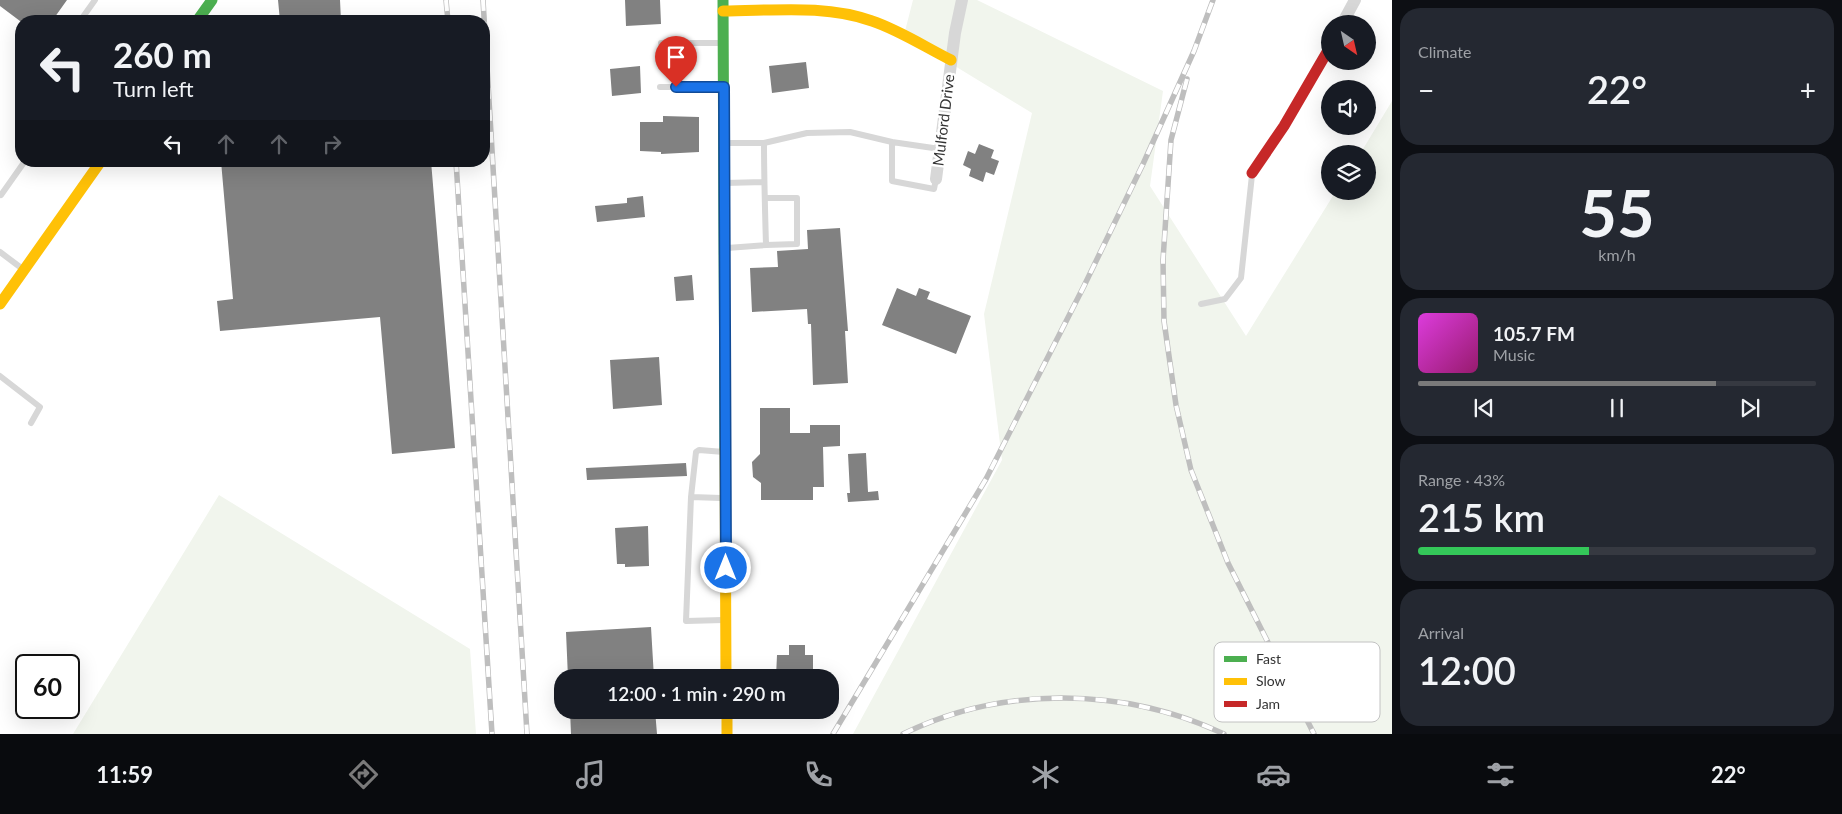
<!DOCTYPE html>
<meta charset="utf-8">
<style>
:root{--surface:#171b24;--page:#242831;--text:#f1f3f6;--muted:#9ea1a6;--line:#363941;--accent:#7a7a7a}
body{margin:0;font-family:Lato,sans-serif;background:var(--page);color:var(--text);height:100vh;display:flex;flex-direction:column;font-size:19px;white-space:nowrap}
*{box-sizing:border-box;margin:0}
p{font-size:16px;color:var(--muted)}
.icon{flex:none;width:28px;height:28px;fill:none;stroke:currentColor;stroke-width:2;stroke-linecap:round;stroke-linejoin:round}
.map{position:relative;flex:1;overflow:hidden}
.panel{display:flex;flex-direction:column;gap:8px;padding:8px;background:#0d0f14;width:450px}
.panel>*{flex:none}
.hud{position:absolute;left:15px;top:15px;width:475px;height:152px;border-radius:20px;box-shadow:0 5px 20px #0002;background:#171b24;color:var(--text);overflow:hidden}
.needle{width:32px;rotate:146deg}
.buttons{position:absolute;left:1321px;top:15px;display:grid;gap:10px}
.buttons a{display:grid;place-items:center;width:55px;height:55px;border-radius:50%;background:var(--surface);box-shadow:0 5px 20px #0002;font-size:25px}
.speed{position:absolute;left:15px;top:654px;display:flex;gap:10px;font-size:25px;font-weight:700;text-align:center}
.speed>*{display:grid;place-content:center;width:65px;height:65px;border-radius:50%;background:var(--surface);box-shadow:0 5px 20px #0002;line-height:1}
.speed .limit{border:2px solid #111;border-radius:8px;background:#fff;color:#111}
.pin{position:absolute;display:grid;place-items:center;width:42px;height:42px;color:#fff;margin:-51px -21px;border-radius:50% 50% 50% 0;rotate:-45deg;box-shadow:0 0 5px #0007}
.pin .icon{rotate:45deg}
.me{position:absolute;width:55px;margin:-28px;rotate:0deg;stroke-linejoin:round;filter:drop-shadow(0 0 4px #0008)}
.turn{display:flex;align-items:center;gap:18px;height:105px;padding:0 15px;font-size:22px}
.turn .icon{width:65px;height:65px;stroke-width:2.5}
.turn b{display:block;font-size:35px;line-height:42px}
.lanes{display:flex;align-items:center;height:48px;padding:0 15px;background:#0003;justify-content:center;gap:25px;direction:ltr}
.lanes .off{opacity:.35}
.big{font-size:38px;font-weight:600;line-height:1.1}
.panel .widget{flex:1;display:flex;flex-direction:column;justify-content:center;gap:8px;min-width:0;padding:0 18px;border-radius:20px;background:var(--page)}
.panel .dial{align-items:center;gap:0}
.dial b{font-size:65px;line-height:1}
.song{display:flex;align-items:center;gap:15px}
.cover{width:60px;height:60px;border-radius:8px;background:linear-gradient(135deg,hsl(300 70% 55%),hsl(320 70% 35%))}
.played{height:5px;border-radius:2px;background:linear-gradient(90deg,var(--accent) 75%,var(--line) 75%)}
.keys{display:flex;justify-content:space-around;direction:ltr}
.heat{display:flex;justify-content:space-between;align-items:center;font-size:28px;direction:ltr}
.charge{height:8px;border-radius:4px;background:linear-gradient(90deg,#34c759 43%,var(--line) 0)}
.trip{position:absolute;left:554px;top:669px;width:285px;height:50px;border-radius:20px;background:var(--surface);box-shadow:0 5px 20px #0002;font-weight:600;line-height:50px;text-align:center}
.tab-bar{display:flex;height:80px;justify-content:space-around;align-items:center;background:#090b0e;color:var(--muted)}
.tab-bar .icon{width:35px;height:35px}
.tab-bar .selected{color:var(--accent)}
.tab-bar b{font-size:22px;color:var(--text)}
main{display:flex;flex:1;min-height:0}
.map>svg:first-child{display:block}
.green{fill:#f1f5ed}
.building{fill:#818181}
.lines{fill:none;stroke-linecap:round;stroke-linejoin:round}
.lane{stroke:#d7d7d7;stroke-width:6}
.street{stroke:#d7d7d7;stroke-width:12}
.fast{stroke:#4caf50;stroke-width:11}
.slow{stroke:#ffc107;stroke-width:11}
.jam{stroke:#c62828;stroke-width:11}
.rail-casing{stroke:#bebebe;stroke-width:5.5}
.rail{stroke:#fff;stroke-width:4;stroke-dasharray:11;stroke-linecap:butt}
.route-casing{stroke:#114b97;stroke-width:12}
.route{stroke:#1a73e8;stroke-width:9}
.labels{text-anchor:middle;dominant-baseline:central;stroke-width:5;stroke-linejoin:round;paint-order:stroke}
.street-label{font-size:15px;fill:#333;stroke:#fff}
.key{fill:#fff;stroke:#c2c2c2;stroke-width:1}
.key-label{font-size:14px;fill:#333}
</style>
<main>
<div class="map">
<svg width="1392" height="734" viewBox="0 0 1392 734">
<rect width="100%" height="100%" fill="#fff"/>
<path class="green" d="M913,0H977L1163,91L1150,186L1246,336L1336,191H1368V154H1360L1392,101V734H853L1002,460L984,314L1032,113L904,35Z
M219,495L470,649L476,734H73Z"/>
<path class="building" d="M0,0H67L52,21H20L0,6Z
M278,0H340L341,21H280Z
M625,0H660L661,24L626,26Z
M806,62L809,88L772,93L769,66Z
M640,66L641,93L612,96L610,69Z
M663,116L699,117V152L661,154V152L640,151V122H663Z
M979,144L994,150L991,158L999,161L994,175L986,172L983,182L969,176L971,169L963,165L968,151L975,154Z
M221,161H431L455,448L392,454L380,317L220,331L217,301L233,299Z
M643,196L645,217L597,222L595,206L627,203V198Z
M840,228L848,331H845L848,383L813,385L811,324H808L807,309L752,312L750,268L778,267L777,251L808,249L807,230Z
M692,275L694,300L676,301L674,277Z
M897,288L916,296L919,288L930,292L927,299L971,316L956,354L882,325Z
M659,357L662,405L613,409L610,360Z
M760,408H790V433H810V425H840V446L823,447L824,487H813V500H761V483L753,477L752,462L760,454Z
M866,453L868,492L878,491L879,500L848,502L847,493H850L848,454Z
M686,463L687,476L587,480L586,468Z
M648,526L649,566L625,567V564H617L615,528Z
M651,627L654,678H568L566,632Z
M789,645H805V655H813V678L776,677L777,655H789Z
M570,710H655L657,734H571Z"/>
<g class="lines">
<path class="lane" d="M80,21L95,0
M661,43H719
M660,87H720
M892,142L940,149
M727,143H764C764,177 765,211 766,245L797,244V198H765
M764,143L807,133L850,132L892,142V181L934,189L936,179
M725,183L764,182
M1,195L25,161
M727,248L766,245
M0,252L24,270
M1201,304L1225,299L1241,278L1252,175
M0,376L40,407L31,423
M691,497L696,452L699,450L724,452
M721,498L691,497L686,621L723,620"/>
<path class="street" d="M1342,24L1355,0
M936,179L955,33L962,0"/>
<path class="fast" d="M723,0L725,449
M197,21L212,0"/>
<path class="slow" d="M723,11C771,11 825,4 872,21C899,30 925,47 951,60
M0,304L101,161
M725,449L726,678
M727,710V734"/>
<path class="jam" d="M1252,173L1284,126L1330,47"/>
<defs>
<path id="rail" d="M446,0L448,21
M483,0L527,734
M1187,79L1171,140L1163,260L1164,321L1176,405L1191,470L1228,563L1314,734
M456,161L492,734
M833,734L986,479L1084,286L1143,164L1194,51L1213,0
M903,734C1002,685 1125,687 1224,734"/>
</defs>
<use href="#rail" class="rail-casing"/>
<use href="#rail" class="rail"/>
</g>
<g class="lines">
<defs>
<path id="route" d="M676,87H724L726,568"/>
</defs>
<use href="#route" class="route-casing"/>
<use href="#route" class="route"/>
</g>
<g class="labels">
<g class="street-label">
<text transform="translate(943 120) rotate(-83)">Mulford Drive</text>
</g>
</g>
<rect x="1214" y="642" width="166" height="80" rx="8" class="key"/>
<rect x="1224" y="656" width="23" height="6" fill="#4caf50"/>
<rect x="1224" y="678" width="23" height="7" fill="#ffc107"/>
<rect x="1224" y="701" width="23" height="6" fill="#c62828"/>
<g class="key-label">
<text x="1256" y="664">Fast</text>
<text x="1256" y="686">Slow</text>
<text x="1256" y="709">Jam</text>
</g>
</svg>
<div class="buttons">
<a><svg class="needle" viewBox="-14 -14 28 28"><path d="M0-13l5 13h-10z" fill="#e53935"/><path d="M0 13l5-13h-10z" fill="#9ea1a6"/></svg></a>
<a><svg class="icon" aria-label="sound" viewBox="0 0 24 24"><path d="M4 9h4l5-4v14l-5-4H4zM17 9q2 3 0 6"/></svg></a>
<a><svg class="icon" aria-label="layers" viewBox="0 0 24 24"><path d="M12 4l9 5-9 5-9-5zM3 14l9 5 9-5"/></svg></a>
</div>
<div class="speed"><div class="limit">60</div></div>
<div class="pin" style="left:676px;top:87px;background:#d93025"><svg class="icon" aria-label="arrive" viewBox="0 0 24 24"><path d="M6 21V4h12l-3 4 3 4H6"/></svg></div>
<svg class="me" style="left:726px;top:568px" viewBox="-20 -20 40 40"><circle r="17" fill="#1a73e8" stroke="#fff" stroke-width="3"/><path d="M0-11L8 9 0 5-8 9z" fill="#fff"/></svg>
<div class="trip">12:00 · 1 min · 290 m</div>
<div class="hud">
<div class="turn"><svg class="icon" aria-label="left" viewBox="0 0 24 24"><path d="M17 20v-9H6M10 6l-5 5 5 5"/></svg><div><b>260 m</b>Turn left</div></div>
<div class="lanes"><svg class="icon" aria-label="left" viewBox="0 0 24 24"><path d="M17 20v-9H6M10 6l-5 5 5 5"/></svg><svg class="icon off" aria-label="ahead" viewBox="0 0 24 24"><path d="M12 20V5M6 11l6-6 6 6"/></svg><svg class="icon off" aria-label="ahead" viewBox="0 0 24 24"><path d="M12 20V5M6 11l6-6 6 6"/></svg><svg class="icon off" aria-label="right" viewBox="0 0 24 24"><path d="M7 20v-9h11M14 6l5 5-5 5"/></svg></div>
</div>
</div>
<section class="panel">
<div class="widget"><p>Climate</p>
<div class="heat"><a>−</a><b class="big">22°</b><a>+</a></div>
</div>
<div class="widget dial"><b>55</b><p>km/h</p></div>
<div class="widget">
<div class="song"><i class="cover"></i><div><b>105.7 FM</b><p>Music</p></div></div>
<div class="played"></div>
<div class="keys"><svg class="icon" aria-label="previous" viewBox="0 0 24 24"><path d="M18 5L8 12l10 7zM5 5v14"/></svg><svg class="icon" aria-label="pause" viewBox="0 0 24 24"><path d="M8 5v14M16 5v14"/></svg><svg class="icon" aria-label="next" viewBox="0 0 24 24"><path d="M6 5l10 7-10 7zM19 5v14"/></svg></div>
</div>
<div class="widget"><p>Range · 43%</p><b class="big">215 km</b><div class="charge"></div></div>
<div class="widget"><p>Arrival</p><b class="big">12:00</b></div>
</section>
</main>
<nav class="tab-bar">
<b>11:59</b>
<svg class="icon selected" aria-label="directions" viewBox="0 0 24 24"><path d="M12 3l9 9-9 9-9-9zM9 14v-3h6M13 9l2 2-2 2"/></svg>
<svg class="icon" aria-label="music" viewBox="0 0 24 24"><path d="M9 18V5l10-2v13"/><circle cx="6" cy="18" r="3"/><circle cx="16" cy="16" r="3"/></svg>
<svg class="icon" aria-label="phone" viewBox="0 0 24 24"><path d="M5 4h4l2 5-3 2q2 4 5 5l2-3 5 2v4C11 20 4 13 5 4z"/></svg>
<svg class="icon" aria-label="climate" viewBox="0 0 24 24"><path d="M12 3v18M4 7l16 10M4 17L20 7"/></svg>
<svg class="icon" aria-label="car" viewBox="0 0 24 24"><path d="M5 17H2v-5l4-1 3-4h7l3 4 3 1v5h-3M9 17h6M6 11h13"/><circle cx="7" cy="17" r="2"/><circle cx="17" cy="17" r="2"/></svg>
<svg class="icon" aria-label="filters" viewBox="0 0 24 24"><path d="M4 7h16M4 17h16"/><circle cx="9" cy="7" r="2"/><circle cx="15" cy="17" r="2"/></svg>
<b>22°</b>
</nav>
